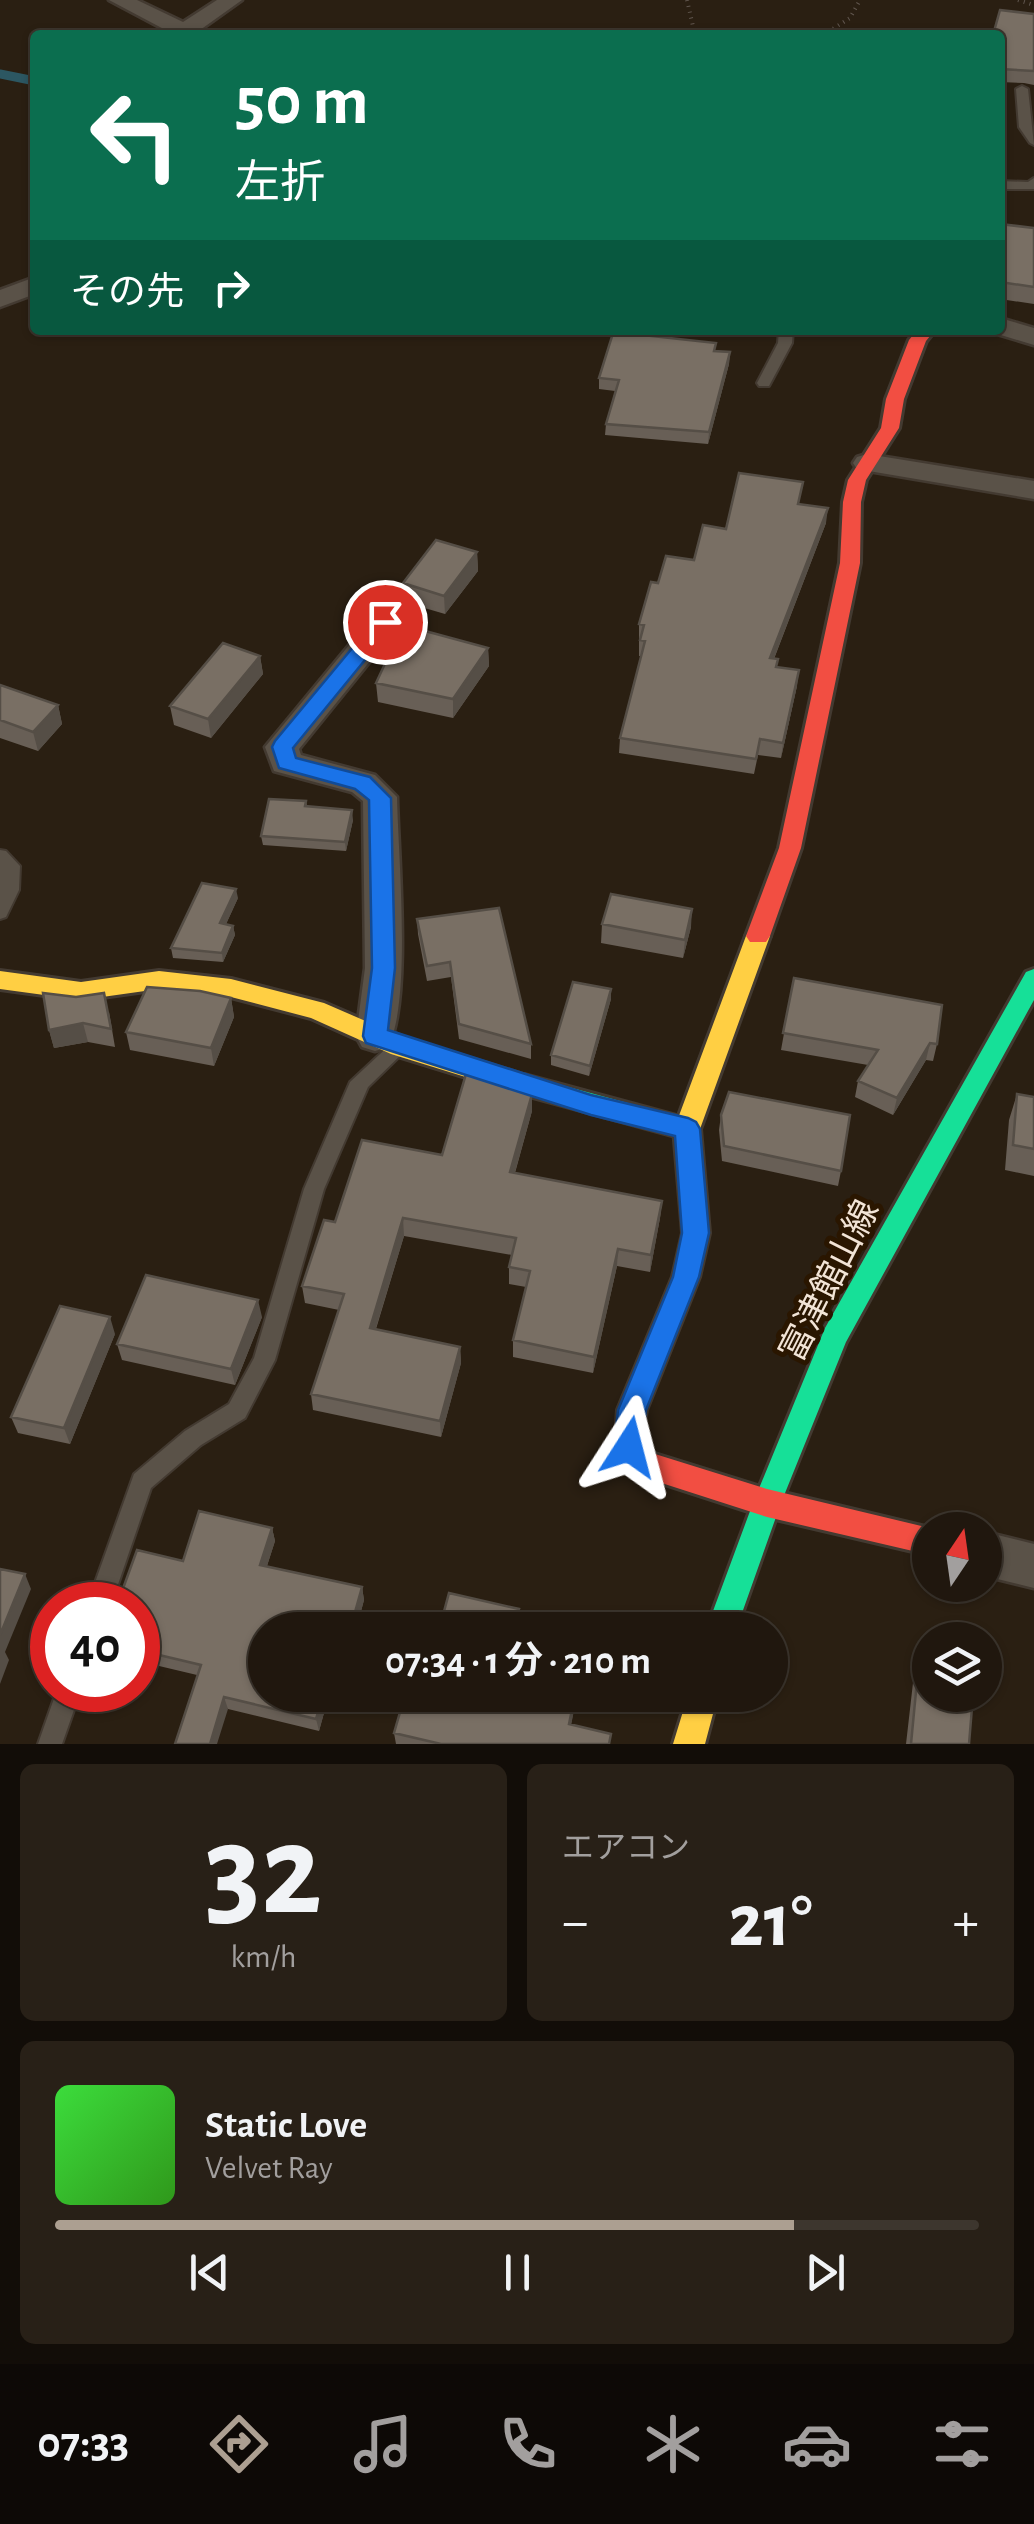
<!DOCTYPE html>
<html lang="ja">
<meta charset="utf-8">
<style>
:root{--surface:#20170e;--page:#282017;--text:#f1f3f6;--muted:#a29f9e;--line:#3d362e;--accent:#ac9f91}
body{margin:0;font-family:"Alegreya Sans","Noto Sans JP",sans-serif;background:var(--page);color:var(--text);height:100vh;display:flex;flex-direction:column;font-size:38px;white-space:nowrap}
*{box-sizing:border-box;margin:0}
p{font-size:32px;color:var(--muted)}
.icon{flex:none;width:55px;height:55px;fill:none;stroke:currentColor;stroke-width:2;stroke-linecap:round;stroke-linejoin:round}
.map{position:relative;height:1744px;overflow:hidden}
.side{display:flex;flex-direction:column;gap:20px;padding:20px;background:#120d08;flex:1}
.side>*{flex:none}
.top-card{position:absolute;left:30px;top:30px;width:975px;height:305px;border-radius:10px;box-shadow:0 2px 8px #0004,0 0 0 2px var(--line);background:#0b6e4f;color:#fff;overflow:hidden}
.needle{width:65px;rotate:13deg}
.controls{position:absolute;left:912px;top:1512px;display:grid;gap:20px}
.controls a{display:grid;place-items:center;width:90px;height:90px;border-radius:50%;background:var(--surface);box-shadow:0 2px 8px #0004,0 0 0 2px var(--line);font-size:50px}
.speed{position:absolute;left:30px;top:1582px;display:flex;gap:20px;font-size:50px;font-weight:700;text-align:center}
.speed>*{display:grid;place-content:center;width:130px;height:130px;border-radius:50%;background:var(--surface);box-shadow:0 2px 8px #0004,0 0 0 2px var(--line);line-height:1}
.speed .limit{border:15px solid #d22;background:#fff;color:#111}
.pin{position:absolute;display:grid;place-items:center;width:85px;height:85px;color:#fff;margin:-42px;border:5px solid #fff;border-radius:50%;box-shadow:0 2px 10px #0007}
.me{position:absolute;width:110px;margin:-55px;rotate:9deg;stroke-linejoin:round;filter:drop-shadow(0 0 8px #0008)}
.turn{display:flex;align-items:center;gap:35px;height:210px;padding:0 40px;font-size:45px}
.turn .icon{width:130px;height:130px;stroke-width:2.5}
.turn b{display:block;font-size:70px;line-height:85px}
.then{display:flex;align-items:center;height:95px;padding:0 40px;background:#0003;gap:20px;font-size:38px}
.big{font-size:75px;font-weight:700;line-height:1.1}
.side .tile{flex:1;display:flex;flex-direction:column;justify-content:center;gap:15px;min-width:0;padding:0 35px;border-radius:15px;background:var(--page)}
.side .dial{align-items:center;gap:0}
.dial b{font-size:130px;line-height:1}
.song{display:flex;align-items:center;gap:30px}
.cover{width:120px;height:120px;border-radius:15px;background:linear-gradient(135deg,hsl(120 70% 55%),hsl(110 70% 35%))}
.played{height:10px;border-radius:5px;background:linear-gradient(90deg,var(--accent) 80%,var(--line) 80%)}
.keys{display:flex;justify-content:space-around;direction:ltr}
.heat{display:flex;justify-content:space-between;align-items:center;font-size:55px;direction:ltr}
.side .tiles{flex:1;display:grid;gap:20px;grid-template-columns:1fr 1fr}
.tile:last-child{grid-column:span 2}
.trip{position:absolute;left:248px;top:1612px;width:540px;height:100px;border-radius:50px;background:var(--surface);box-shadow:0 2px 8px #0004,0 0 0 2px var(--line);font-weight:700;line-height:100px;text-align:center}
.dock{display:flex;height:160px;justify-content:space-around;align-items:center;background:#0d0906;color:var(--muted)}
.dock .icon{width:70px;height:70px}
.dock .on{color:var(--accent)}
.dock b{font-size:45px;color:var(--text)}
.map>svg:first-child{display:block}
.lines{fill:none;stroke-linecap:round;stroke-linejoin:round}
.stream{stroke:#2c5762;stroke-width:9}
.lane-casing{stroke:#433a31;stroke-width:4}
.street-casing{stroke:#433a31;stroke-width:5}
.fast-casing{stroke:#433a31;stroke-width:6}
.slow-casing{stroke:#433a31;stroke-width:6}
.jam-casing{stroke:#433a31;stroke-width:6}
.path{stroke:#60564e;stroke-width:4;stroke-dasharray:1 5;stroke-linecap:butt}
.lane{fill:#5a5248;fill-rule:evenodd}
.street{fill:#5a5248;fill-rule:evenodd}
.fast{fill:#16e098;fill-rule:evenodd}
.slow{fill:#ffcf43;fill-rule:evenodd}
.jam{fill:#f24e42;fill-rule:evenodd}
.wall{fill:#685f56}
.shaded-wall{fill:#554e46}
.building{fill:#796f64;stroke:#554e46;stroke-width:2.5}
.route{fill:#1a73e8;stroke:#114b97;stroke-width:2.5}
.labels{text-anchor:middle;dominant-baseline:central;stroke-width:10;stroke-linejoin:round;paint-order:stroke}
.street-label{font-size:35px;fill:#f2e4d6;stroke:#2a1600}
</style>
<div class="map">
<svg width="1034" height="1744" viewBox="0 0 1034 1744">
<rect width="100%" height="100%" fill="#2a1f12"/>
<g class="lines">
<path class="stream" d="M0,74L35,81"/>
<defs>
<path id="lane" d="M1022,86L1028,89L1034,145L1030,143L1019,127L1016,89Z
M1034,178V189H1000V181L1028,182Z
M779,330H793L792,343L769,386H759L757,383L778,343Z
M0,850L6,851L20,866L19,890L6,917L0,919Z
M400,1039L407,1042L409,1047L368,1087L324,1189L275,1360L245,1418L201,1445L151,1488L111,1605H87L134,1474L185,1431L229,1404L254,1358L304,1189L350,1082L393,1042Z
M57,1690H81L62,1744H38Z"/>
<path id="street" d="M109,0H137L183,22L217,0H242L193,35H175Z
M35,277V294L0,307V290Z
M1000,318L1034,328V345L991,332L1000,330Z
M867,454L1034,481V499L857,469L853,463L857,457Z
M385,612L396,615L401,622L396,629L299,749L301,755L375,775L397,797C398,854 412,1001 388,1047L375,1051L362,1047L356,1036L365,968L363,801L352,792L274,771L265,747L374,615Z
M985,1532L1034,1544V1588L985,1576Z"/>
<path id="fast" d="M1034,969V1000L846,1342L781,1503L736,1630H706L753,1503L825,1328L1026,972Z
M524,1075L687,1119L696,1122L700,1129L696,1136L687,1139L515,1092L512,1085L515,1078Z"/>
<path id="slow" d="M758,927L766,930L770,936L700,1129L709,1233L699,1277L646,1410L640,1445L630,1449L620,1445L616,1436L618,1410L673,1277L683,1233L674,1129L746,936L750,930Z
M0,971L81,982L159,971L231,979L324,1003L407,1039L533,1078L536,1085L533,1092L524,1095L391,1054L311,1018L231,997L159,989L81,1000L0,989Z
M688,1695H718L705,1744H673Z"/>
<path id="jam" d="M917,330H935L926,341L904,399L899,428L866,480L861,502L860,563L801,848L770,936L766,942H750L746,936L779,848L840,563L843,502L848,480L881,428L886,399L909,340Z
M630,1423L640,1427L644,1442L655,1454L767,1489L938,1530H930V1555L767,1517L646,1478L636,1474L615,1447L620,1427Z"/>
</defs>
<use href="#lane" class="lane-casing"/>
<use href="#street" class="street-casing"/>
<use href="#fast" class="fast-casing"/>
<use href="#slow" class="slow-casing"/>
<use href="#jam" class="jam-casing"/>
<path class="path" d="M687,0L695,35
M1018,0L1034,5
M823,35L850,18L860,0"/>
<use href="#lane" class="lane"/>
<use href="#street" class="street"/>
<use href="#fast" class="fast"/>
<use href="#slow" class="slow"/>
<use href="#jam" class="jam"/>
</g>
<path class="wall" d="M1034,14V85L1024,83L1000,82V35Z
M1000,224L1034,228V304L1000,299Z
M614,330H655L654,336L716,351L730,352L729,364L708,444L605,435L606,424L615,391L599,389V378Z
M799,504L826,523L774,659L777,667L797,686L781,758L758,755L754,774L619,753L620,738L641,656H639V624L658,583L694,560L726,529Z
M477,552L478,571L445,614L404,602L403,583Z
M488,648L489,666L453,718L378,702L376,683Z
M260,656L263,674L211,738L174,725L170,706Z
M0,685L58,705L62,724L38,751L0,738Z
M306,801L307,806L353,820L346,851L263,845L261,836Z
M238,898L226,924L233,926L235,935L223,962L173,958L171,948Z
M417,919L531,1044V1059L459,1039L451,977L427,981L418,934Z
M602,924L691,927L683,958L601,943Z
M794,978L937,1044L933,1061L926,1060L893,1115L855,1097L858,1081L868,1065L781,1050Z
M611,989V999L589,1076L551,1065V1055Z
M231,998L234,1017L214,1066L130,1050L126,1032Z
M109,1012L115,1047L88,1042L54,1048L49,1030Z
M532,1094V1111L515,1173L662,1201L660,1218L650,1272L617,1266L593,1373L513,1357V1340L526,1287L509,1284V1267L512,1255L404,1236L376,1329L460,1347L461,1363L441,1437L313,1410L311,1394L339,1310L305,1303L302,1286L335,1222L442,1155Z
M1017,1094L1034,1097V1176L1005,1170L1009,1120Z
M721,1115L841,1171L838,1186L722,1161L719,1130Z
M262,1317L235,1385L122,1360L117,1344Z
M115,1334L70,1444L18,1433L11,1417Z
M272,1528L275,1541L267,1566L362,1587L364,1600L356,1630H265V1695H329L319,1731L228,1709L197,1675L138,1661V1605L183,1561Z
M919,1660L969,1744H906L914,1674Z
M405,1695H577L571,1724L610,1744H396L394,1733Z"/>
<path class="shaded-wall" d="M730,352L729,364L708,444L709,432Z
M828,508L826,523L768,674L770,658Z
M477,552L478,571L445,614L444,596Z
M488,648L489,666L453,718V699Z
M260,656L263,674L211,738L208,719Z
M799,670L797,686L781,758L783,743Z
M58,705L62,724L38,751L33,732Z
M352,810L353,820L346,851L345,842Z
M236,889L238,898L222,933L220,923Z
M692,909L691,927L683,958L685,940Z
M233,926L235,935L223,962L222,953Z
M611,989V999L589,1076L590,1066Z
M231,998L234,1017L214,1066L211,1048Z
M83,1023L88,1042L54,1048L49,1030Z
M930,1043L926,1060L893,1115L897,1098Z
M532,1094V1111L510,1190V1172Z
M662,1201L660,1218L650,1272L651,1255Z
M403,1218L404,1236L371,1344L370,1328Z
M618,1249L617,1266L593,1373L594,1357Z
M258,1300L262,1317L235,1385L231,1369Z
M110,1317L115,1334L70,1444L64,1428Z
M460,1347L461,1363L441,1437L440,1421Z
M272,1528L275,1541L263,1578L260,1565Z
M25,1574L31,1589L5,1652L9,1660L0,1684V1635Z
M362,1587L364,1600L356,1630H350Z
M323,1695H329L319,1731L316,1719Z
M575,1695H577L569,1736V1724Z
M224,1697L228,1709L217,1744H210Z"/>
<path class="building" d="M1000,10L1034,14V71L1000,69V35H993Z
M1000,224L1034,228V287L1000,282Z
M614,330H652L651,336L716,343L714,351L730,352L709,432L606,424L619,380L599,378Z
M739,473L803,482L798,504L828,508L770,658L778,659L776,667L799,670L783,743L760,739L756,759L620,738L645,641L640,640L644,625L639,624L651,582L658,583L666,556L694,560L703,525L726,529Z
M436,540L477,552L444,596L403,583Z
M403,625L488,648L453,699L376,683Z
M223,643L260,656L208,719L170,706Z
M0,685L58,705L33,732L0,720Z
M269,799L306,801L305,806L352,810L345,842L261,836Z
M202,883L236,889L220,923L233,926L222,953L171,948Z
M611,894L692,909L685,940L602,924Z
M499,908L531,1044L459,1024L450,962L427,966L417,919Z
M794,978L942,1005L937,1044L930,1043L897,1098L858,1081L878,1050L783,1033Z
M573,982L611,989L590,1066L551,1055Z
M147,987L200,991L231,998L211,1048L126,1032Z
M43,993L76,997L104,993L111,1029L83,1023L49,1030Z
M466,1074L532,1094L510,1172L662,1201L651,1255L618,1249L594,1357L513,1340L530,1271L509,1267L516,1238L403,1218L370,1328L460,1347L440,1421L311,1394L344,1294L302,1286L324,1220L335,1222L362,1140L442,1155Z
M729,1092L850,1115L841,1171L724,1146L721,1115Z
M1017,1094L1034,1097V1149L1013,1145Z
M146,1275L258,1300L231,1369L117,1344Z
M60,1306L110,1317L64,1428L11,1417Z
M199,1511L272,1528L260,1565L362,1587L350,1630L342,1628L341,1630H265V1695H323L316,1719L224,1697L210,1744H175L201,1665L138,1650V1605H117L137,1550L183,1561Z
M0,1569L25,1574L0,1635Z
M449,1593L519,1609L517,1614L585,1630H439Z
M919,1660L930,1662V1695H973L969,1744H911Z
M405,1695H575L569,1724L611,1734L609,1744H441L394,1733Z"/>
<path class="route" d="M385,615L395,622L392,627L293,748L296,758L370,777L391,798L395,968L388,1030L591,1095L688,1118L696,1122L700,1129L709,1233L699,1277L646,1410L639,1456L629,1460L619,1456L614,1447L618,1410L673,1277L682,1233L675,1136L591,1115L366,1043L363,1036L372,968L369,800L355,789L279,768L272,747L275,741L378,617Z"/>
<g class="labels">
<g class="street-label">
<text transform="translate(830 1281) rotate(-63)">富津館山線</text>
</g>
</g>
</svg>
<div class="controls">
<a><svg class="needle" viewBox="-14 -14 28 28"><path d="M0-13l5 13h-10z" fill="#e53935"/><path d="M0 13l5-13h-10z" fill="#a29f9e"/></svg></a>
<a><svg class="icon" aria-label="layers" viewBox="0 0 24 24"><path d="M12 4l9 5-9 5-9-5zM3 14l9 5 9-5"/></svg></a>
</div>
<div class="speed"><div class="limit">40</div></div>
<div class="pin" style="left:385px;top:622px;background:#d93025"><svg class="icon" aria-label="arrive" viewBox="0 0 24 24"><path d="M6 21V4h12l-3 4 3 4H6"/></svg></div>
<svg class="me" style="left:629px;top:1447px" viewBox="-20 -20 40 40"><path d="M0-17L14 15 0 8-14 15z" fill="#1a73e8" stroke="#fff" stroke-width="4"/></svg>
<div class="trip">07:34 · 1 分 · 210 m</div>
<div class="top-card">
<div class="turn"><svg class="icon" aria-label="left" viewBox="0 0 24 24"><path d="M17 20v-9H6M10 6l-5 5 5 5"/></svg><div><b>50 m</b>左折</div></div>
<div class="then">その先<svg class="icon" aria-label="right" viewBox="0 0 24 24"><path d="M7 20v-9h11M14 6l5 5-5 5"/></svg></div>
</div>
</div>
<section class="side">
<div class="tiles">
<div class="tile dial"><b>32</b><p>km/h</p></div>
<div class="tile"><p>エアコン</p>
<div class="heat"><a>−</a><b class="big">21°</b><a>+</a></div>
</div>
<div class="tile">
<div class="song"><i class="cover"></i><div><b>Static Love</b><p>Velvet Ray</p></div></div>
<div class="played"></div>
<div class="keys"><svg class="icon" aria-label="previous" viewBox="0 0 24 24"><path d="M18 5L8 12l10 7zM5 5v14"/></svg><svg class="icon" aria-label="pause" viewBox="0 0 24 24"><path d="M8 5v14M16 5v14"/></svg><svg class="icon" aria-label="next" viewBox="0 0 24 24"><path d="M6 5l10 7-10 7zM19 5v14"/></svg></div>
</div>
</div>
</section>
<nav class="dock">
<b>07:33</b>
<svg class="icon on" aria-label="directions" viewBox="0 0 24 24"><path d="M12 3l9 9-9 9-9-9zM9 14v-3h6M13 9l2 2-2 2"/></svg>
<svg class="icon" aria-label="music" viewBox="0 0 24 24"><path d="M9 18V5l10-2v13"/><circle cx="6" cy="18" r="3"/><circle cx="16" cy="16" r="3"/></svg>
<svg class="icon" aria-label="phone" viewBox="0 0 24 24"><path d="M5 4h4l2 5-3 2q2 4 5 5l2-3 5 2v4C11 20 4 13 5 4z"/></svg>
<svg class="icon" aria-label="climate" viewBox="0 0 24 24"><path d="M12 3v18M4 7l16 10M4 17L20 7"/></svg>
<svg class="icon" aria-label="car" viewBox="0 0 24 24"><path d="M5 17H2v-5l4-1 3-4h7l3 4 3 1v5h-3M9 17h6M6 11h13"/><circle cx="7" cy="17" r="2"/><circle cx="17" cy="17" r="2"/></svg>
<svg class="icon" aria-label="filters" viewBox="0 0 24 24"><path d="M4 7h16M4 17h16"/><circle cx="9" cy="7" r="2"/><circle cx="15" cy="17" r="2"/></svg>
</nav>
